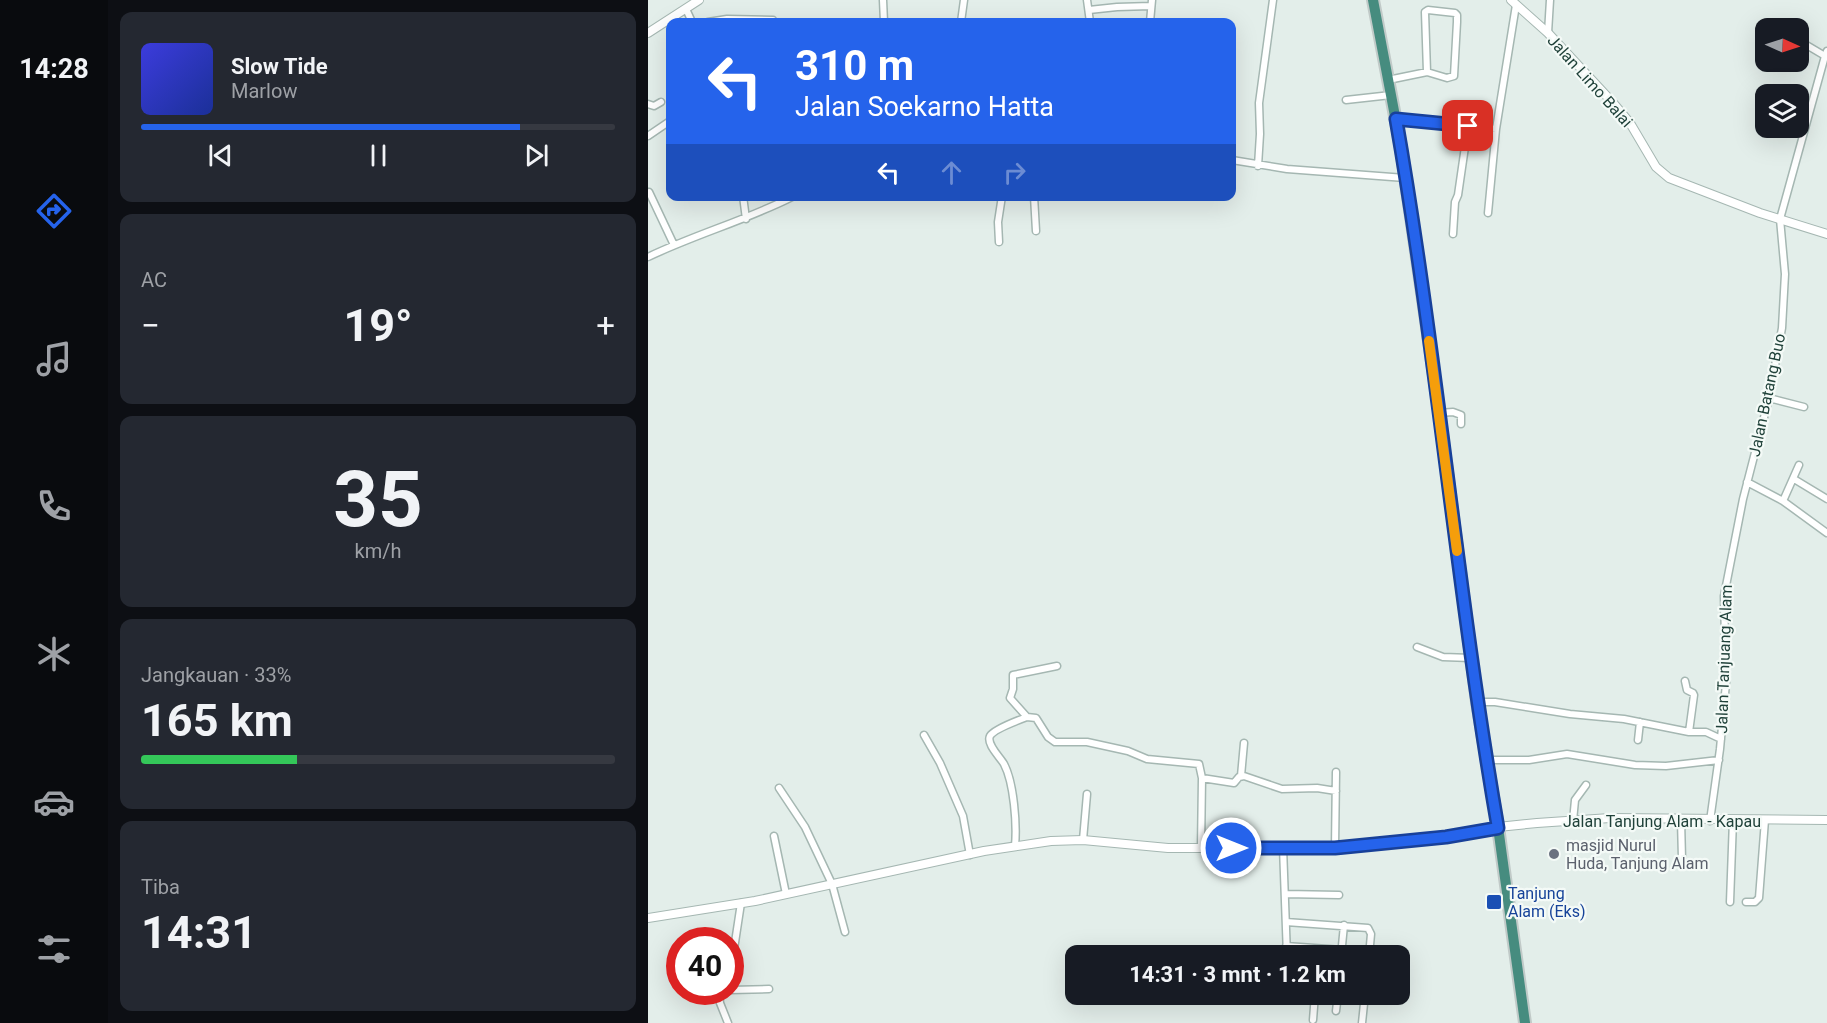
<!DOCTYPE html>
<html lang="id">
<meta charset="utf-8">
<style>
:root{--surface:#171b24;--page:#242831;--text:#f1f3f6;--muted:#9ea1a6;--line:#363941;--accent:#2563eb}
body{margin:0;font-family:Roboto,sans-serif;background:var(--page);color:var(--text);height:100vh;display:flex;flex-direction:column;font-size:22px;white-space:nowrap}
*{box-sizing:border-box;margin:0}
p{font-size:20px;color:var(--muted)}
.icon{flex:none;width:33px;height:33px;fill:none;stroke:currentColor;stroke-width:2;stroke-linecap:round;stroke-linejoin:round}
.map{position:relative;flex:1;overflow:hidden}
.side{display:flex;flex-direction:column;gap:12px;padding:12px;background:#0d0f14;width:540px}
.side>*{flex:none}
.hud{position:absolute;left:18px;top:18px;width:570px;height:183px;border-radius:12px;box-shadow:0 6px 24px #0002;background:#2563eb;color:#fff;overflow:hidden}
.needle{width:39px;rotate:93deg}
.tools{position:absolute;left:1107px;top:18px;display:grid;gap:12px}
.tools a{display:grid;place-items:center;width:54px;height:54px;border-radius:12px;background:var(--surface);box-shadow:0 6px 24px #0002;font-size:30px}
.speed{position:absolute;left:18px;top:927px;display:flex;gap:12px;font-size:30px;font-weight:700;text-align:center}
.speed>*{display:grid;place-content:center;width:78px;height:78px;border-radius:50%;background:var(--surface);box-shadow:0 6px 24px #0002;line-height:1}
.speed .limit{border:9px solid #d22;background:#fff;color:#111}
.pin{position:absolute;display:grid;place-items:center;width:51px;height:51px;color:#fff;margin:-26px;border-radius:12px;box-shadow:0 3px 9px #0006}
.me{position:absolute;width:66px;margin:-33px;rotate:90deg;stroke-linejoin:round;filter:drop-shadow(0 0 4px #0008)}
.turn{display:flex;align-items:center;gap:21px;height:126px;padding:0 30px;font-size:27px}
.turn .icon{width:78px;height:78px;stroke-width:2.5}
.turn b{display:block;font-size:42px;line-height:51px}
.lanes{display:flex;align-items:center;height:57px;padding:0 30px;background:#0003;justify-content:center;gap:30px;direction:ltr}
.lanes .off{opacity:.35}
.big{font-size:45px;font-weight:700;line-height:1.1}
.side .tile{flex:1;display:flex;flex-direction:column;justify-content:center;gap:9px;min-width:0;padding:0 21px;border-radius:12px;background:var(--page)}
.side .dial{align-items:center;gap:0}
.dial b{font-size:78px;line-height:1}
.song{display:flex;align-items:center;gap:18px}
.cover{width:72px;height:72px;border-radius:9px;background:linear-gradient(135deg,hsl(240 70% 55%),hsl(230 70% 35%))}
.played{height:6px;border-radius:3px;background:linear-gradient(90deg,var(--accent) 80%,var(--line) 80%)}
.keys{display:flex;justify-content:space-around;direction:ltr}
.heat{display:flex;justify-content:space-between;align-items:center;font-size:33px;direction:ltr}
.charge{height:9px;border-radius:4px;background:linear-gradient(90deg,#34c759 33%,var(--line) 0)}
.trip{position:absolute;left:417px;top:945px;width:345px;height:60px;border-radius:12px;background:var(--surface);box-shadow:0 6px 24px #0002;font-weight:700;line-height:60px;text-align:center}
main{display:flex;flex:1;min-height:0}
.tabs{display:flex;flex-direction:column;width:108px;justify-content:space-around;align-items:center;background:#090b0e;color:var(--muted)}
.tabs .icon{width:42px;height:42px}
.tabs .current{color:var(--accent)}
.tabs b{font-size:27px;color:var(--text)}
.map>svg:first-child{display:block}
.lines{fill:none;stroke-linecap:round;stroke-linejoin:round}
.minor-casing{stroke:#a5b7b2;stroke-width:9}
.tertiary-casing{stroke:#a5b7b2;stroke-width:10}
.trunk-casing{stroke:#c1cac8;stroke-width:14}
.minor{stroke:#fff;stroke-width:6}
.tertiary{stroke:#fff;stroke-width:8}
.trunk{stroke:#468c7f;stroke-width:10}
.route-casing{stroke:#184099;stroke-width:15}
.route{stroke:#2563eb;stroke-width:10}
.slow{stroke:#f59e0b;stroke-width:10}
.worship-dot{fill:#6b7280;stroke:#f4faf7;stroke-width:2}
.transit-dot{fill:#1a4fb4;stroke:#f4faf7;stroke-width:2}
.labels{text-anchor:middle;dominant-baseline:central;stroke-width:4.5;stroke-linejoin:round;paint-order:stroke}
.street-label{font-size:16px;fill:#20423a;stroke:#f4faf7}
.worship-label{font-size:16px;fill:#5b616d;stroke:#f4faf7;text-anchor:start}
.transit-label{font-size:16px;fill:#164399;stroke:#f4faf7;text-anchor:start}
</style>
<main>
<nav class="tabs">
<b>14:28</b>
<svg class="icon current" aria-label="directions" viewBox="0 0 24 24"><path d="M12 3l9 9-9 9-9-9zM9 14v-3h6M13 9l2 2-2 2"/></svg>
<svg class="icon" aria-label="music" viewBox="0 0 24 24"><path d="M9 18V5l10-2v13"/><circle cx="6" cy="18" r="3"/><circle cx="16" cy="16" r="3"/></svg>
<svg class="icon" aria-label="phone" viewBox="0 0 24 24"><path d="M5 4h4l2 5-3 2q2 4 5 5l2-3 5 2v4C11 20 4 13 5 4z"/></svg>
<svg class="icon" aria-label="climate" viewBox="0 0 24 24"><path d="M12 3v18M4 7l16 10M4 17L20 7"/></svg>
<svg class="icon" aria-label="car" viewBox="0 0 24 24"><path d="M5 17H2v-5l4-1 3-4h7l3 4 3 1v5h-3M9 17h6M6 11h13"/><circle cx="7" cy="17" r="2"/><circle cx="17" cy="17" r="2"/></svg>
<svg class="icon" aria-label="filters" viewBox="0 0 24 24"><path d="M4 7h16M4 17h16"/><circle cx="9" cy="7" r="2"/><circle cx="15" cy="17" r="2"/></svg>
</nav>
<section class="side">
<div class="tile">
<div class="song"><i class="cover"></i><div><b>Slow Tide</b><p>Marlow</p></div></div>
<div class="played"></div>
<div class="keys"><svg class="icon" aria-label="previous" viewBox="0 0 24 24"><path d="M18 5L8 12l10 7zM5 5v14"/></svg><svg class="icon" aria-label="pause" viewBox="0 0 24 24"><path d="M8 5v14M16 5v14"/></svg><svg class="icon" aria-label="next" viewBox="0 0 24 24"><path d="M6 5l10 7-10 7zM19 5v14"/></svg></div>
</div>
<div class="tile"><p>AC</p>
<div class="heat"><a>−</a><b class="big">19°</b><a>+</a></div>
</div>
<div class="tile dial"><b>35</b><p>km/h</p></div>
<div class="tile"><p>Jangkauan · 33%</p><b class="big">165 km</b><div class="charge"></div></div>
<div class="tile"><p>Tiba</p><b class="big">14:31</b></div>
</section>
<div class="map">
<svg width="1179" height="1023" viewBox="0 0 1179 1023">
<rect width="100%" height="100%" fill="#e3eeea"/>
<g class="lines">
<defs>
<path id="minor" d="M235,0L236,22
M439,0L442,22
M38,9L44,22
M441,10L469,7L503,6
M60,22L79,19L125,20
M313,22L316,0
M502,22L504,0
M900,33L902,0
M1150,40L1177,56L1179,51
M740,80L779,72L799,78L806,76L809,22V15L807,13L780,10L777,12L779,72
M698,100L743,95
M0,104L6,106L13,102
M748,119L848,129L868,5
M0,136L22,121
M584,160L639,169L757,178
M610,166L612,134L611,103L625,0
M1,192L26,245
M95,196L98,219
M386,196L388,231
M840,213L848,129
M805,234L807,202L810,195L820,126
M351,242L350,222L354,196
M0,257C48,234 99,220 146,196
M1121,398L1156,407
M791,413L805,412L813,415V424
M1146,479L1179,499
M1099,482L1135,501L1179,533
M1135,501L1151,465
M769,647L795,657L823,658
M1037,681L1039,690L1045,693L1046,695L1041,732
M829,702H847L922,714L976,719L1041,732H1058L1073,739
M379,717L362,698L365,689V675L409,666
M276,735L292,763L315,816L322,855
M990,740L992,722
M838,760H881L919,754L987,765L1018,766L1071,760
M593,776L596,743
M554,778L586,783L591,777L596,776L634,789L669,788L688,791
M131,788L157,827L184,884L197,932
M1033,820L1034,859
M925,821L927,800L938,785
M1062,821L1072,749L1078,683L1076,596L1095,499L1121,398L1134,328L1137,274L1132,219L1177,56L1179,57
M126,836L138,894
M435,840L439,794
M367,846C369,825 366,783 356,764C352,757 338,744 342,736C346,729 371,720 379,717L388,718L400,737L407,742H439L480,751L499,759L551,764L554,778L553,848
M635,847L639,956
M687,848L688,772
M637,894L691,895
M1082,902L1085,820
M1098,902H1107L1111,898L1117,820
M638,922L720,928L723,934L721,956
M638,946L694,950
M693,956L696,925
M82,959L86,949L93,903
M82,990L121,989
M71,992L72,1003L80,1023
M688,1011L690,994
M665,1020L667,994
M714,1023L717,994"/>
<path id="tertiary" d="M863,0L900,33L966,104L982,123L1008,167L1021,178L1112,213L1179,234
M0,33L51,0
M0,918L107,901L336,851L403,841L435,840L520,848H687L798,837L850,827L889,823L962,818L1179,820"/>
<path id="trunk" d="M725,0L753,148L790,403L829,702L850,827L877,1023"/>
</defs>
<use href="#minor" class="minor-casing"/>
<use href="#tertiary" class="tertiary-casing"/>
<use href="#trunk" class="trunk-casing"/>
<use href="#minor" class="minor"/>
<use href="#tertiary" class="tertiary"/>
<use href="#trunk" class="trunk"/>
</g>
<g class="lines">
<defs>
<path id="route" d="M583,848H687L798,837L850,828C809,592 789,354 748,119L820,126"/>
</defs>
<use href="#route" class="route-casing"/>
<use href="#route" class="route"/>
<path class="slow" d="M781,341L809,551"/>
</g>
<circle class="worship-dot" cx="906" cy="854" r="6"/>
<rect class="transit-dot" x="838" y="894" width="16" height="16" rx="3"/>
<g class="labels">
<g class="street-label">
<text transform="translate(942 81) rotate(48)">Jalan Limo Balai</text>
<text transform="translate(1119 395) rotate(-78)">Jalan Batang Buo</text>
<text transform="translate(1076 659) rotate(-88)">Jalan Tanjuang Alam</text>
<text x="1014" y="821">Jalan Tanjung Alam - Kapau</text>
</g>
<g class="worship-label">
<text x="918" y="845">masjid Nurul<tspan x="918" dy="18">Huda, Tanjung Alam</tspan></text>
</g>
<g class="transit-label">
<text x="860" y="893">Tanjung<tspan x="860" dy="18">Alam (Eks)</tspan></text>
</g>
</g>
</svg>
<div class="tools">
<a><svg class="needle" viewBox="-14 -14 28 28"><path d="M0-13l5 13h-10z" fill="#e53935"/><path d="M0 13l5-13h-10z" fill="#9ea1a6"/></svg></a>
<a><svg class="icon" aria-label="layers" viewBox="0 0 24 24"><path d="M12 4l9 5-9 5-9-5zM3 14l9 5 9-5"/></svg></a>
</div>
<div class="speed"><div class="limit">40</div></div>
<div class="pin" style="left:820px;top:126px;background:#d93025"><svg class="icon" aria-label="arrive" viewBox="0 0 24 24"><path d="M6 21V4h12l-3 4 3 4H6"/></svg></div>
<svg class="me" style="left:583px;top:848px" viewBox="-20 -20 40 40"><circle r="17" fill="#2563eb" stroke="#fff" stroke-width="3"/><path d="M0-11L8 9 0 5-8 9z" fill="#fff"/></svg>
<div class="trip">14:31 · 3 mnt · 1.2 km</div>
<div class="hud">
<div class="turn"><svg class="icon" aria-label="left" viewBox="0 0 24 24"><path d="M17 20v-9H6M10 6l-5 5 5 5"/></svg><div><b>310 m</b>Jalan Soekarno Hatta</div></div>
<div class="lanes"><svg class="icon" aria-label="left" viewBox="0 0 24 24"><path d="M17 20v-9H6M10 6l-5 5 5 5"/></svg><svg class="icon off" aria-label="ahead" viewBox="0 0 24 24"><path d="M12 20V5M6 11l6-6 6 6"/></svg><svg class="icon off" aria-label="right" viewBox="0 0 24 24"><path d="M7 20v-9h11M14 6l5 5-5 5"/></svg></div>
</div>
</div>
</main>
